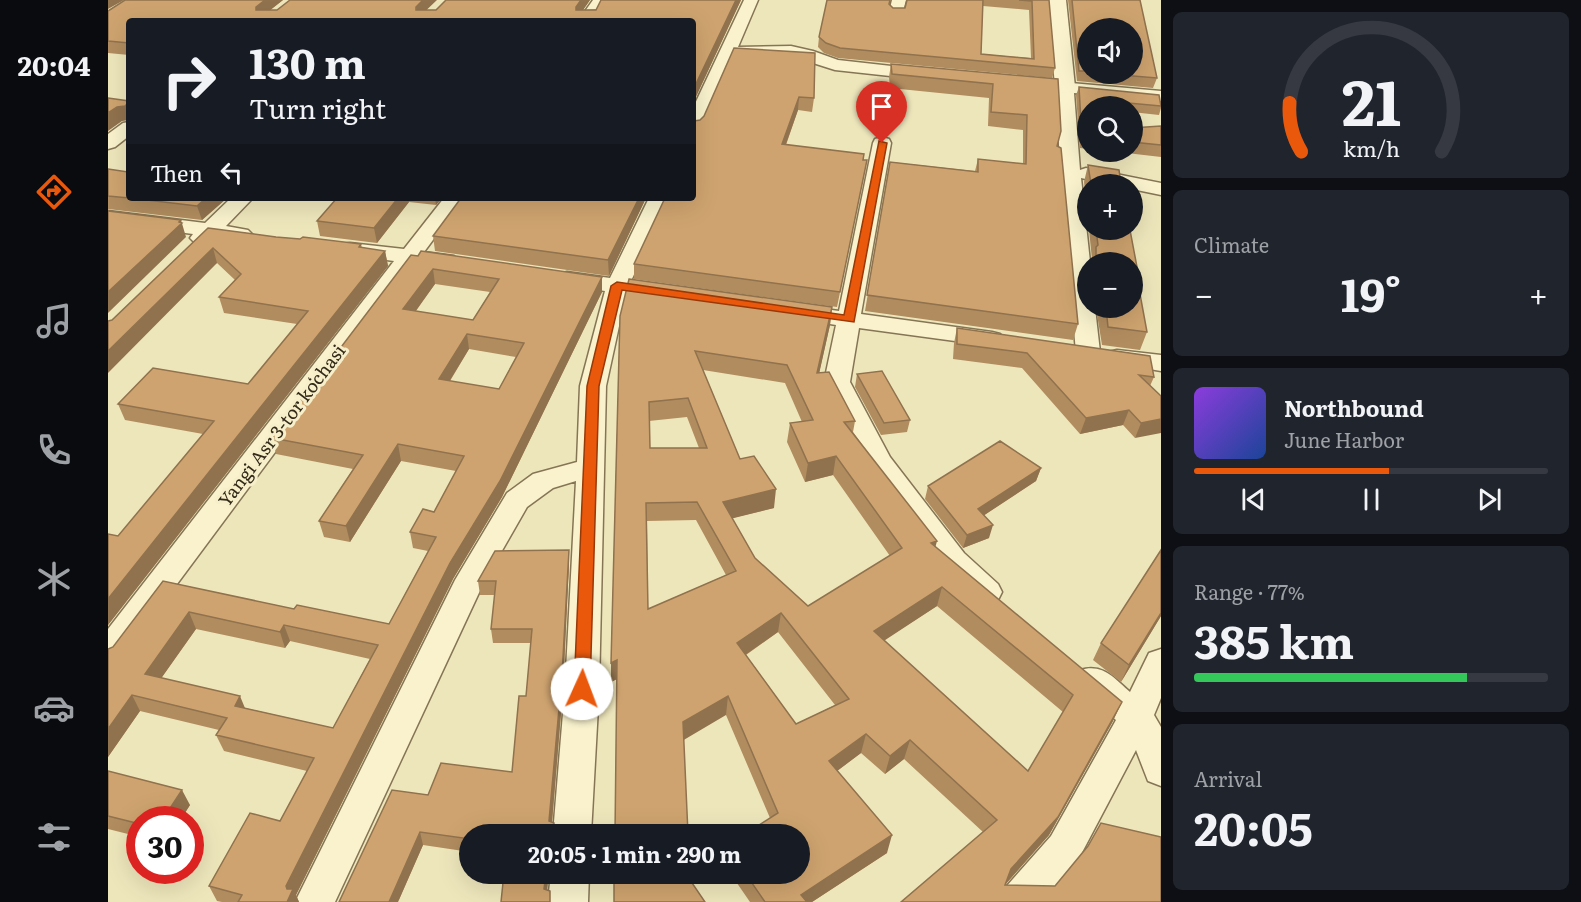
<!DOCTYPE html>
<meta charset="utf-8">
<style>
:root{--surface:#171b24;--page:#20242c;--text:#f1f3f6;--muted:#9ea1a6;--line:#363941;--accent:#ea580c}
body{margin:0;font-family:Literata,serif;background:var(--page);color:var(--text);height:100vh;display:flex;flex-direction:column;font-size:22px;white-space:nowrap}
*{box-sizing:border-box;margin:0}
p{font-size:20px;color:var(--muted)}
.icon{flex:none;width:33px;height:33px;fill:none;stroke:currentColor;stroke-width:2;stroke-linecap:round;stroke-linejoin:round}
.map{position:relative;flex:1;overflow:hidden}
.side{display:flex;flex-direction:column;gap:12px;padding:12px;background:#0d0f14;width:420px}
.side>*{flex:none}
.hud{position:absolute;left:18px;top:18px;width:570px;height:183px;border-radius:6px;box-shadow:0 6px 24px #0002;background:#171b24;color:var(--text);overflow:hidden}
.controls{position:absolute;left:969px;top:18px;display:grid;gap:12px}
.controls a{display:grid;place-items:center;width:66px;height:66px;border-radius:50%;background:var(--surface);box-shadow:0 6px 24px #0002;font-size:30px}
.speed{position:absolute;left:18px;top:806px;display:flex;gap:12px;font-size:30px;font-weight:700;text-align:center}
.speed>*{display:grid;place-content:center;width:78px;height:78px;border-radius:50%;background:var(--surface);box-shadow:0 6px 24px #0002;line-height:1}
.speed .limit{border:9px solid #d22;background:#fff;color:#111}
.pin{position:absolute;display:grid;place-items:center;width:51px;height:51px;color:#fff;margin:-62px -26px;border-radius:50% 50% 50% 0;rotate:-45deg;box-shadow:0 0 6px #0007}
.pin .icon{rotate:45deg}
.me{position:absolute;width:66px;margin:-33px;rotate:2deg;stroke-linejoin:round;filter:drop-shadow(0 0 4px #0008)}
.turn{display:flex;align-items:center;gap:21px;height:126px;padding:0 24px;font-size:27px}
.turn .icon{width:78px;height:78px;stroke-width:2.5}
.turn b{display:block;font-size:42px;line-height:51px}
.then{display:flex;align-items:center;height:57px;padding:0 24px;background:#0003;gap:12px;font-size:22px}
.big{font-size:45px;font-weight:700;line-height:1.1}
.side .tile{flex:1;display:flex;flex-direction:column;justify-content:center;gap:9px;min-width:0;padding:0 21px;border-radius:9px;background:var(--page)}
.side .dial{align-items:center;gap:0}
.dial svg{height:156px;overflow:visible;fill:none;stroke:var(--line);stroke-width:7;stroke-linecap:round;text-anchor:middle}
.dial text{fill:var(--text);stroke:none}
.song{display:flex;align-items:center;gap:18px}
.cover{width:72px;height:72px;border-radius:9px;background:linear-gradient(135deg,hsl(270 70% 55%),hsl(220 70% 35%))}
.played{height:6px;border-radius:3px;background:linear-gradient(90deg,var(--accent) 55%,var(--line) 55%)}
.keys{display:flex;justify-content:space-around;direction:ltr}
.heat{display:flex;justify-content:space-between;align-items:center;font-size:33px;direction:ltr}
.charge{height:9px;border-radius:4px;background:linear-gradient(90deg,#34c759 77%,var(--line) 0)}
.trip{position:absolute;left:351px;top:824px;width:351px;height:60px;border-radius:30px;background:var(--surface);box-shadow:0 6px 24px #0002;font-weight:700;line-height:60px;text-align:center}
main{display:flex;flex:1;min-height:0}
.tab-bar{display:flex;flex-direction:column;width:108px;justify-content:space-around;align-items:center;background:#090b0e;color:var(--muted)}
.tab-bar .icon{width:42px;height:42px}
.tab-bar .current{color:var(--accent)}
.tab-bar b{font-size:27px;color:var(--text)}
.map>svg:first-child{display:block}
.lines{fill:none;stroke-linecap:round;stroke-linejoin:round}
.minor-casing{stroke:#857555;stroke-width:3}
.tertiary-casing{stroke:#857555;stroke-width:3}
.minor{fill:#f9f2cd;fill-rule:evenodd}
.tertiary{fill:#f9f2cd;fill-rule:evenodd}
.wall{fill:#b18c5f;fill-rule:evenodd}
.shaded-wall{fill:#90724e}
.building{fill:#cea36f;stroke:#90724e;stroke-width:1.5;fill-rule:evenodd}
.route{fill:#ea580c;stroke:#983908;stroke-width:1.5}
.labels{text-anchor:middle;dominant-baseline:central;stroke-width:6;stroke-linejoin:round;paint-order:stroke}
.street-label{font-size:18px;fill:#342a1a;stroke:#f6efca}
</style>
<main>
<nav class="tab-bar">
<b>20:04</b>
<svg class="icon current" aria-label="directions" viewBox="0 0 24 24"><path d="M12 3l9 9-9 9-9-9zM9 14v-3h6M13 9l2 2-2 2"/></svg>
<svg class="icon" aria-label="music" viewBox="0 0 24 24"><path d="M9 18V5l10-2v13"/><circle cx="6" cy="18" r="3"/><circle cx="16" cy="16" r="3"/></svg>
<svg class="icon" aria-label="phone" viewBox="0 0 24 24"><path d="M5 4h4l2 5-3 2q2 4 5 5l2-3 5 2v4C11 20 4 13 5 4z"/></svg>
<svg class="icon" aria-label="climate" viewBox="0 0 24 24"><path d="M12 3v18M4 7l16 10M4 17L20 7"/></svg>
<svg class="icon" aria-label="car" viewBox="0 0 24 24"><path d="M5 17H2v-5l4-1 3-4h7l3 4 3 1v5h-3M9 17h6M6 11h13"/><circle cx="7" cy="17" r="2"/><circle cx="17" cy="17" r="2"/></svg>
<svg class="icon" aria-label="filters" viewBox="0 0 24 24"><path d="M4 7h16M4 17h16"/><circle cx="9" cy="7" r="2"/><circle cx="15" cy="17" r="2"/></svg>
</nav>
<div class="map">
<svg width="1053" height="902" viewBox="0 0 1053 902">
<rect width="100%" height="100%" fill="#eee6bb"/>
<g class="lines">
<defs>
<path id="minor" d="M485,0H499L486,21H470Z
M636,0H650L630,47L683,46L705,51L730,60L819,70L827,75L819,80L727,70L683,56L625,57L594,128L591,132L585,133V108Z
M784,0H798L794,15H784L781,12Z
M929,80L1053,91V101L966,93L972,170L978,168L1053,183V195L1024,189V184H1001L973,178L982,262H980V308H987L992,352L989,357L980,359L971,357L968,352L952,171L949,92L923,89L920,85L923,81Z
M21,122V136L7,147L0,149V134L15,123Z
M774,137L781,139L783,143L753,314L884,332L892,334L896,339L892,344L884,346L751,328L742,382L782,457L856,553L890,584L894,592L890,600L879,604L868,600L834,569L757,461L716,382L728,325L680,317L676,312L680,307L688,305L731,311L765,143L767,139Z
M123,198H145L118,226L140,230L144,234L140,238L133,240L106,237C99,244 95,245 86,242L82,238L85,234L0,223V211L97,223Z
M336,198H356L316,252L346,256L349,261L346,266L338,268L307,264L11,662L0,666V629L286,261L234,254L231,249L234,244L242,243L296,249Z
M541,198H561L523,281L563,287L566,292L563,297L555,299L518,294L498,386L491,689L483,834H445L457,689L468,481L445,488L419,507L376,582L227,902H187L347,580L399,493L425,474L469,462L472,386L497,291L451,284L448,279L451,274L459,272L502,278Z
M1009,350L1053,355V371L1000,362L997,357L1000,352Z
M1053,649V698L1046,715L1053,727V786L1040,781L1028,750L969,862L936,902H891L897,888L943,836L1008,720L972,690L967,680L972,670C995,663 1006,678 1022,692L1041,653Z
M443,873H481L480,902H440Z"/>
<path id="tertiary" d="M940,0H958L967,87L964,91L957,93L950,91L947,87Z"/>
</defs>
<use href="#minor" class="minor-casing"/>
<use href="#tertiary" class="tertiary-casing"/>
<use href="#minor" class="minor"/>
<use href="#tertiary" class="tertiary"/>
</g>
<path class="wall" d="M175,0L162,10H328L338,0H482L475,10L633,0L585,103V21H21V55L0,53V11Z
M719,0H782L781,5L785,8H797L799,0H941L947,68L944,78L730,58L716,53L710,47L711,37ZM875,6L921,10L923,58L873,54Z
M960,0H1032L1049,78L1045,88L969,81ZM980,28L1024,74H980Z
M626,48L706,98L704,112L690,110L678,145L755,160L756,174L729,307L526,279V264L585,198L586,121L592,120L596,116Z
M783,64L950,79L949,146L970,324L965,340L757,311L782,162L867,171L870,159L915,164V130L880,126L881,98L782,88L781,77Z
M971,87L1053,104V108L1051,115L1024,112V106H980V149L972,148L968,95Z
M1053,126V157L1010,152H1024V128Z
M980,165L1013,184H980V218L976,182Z
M0,169L20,172L21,198H119L94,220L0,209Z
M229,198H334L328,205L301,202L269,243L212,236L209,221Z
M350,198H538L501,276L327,251L325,236L351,201Z
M100,228L168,237L253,244L254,248L277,251L280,266L0,625V534L10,536L95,434L17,420L10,404L140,384L189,324L116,313L111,297L127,280L109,263L4,320Z
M981,230H1022L1029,267L1027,271L1039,332L1032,350L994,345L988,308H1024V262H983L984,259Z
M303,255L494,277V292L394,497L345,579L188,895L191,902H114L109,901L101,886L172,821L199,771L116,751L108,735L111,730L32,711L0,757L5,647L55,581L186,609L281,624L320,551L305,548L302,532L326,512L348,471L293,461L242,542L216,537L211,521L245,469L168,454L164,438ZM327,284L382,292L365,320L307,311ZM361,349L408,357L391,389L342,381ZM88,629L177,648L182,641L262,659L225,728L137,708L53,678Z
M724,307L722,325L711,373L747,421L745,432L828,547L1005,721L941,835L897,885L1053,902H793L875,832L796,759L777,774L753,753L729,771L779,853L704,902H642L622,873H692L662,818L618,715L509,679L503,682V663L512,316ZM595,370L677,383L694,422L682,423L679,442L697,482L725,475L782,556L700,606L647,558L624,518L666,508L632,459ZM579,417L591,448H542L541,421ZM588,520L618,575L540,609L539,521ZM829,606L955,712L920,771L776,640ZM670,632L727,705L688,724L638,655Z
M849,328L1046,377L1042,386L1053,396L1027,438L1015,425L972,434L914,368L845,359L846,343Z
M749,374L802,420L799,432L773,435L747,387Z
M933,468L928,481L876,515L881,538L855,548L817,499L820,486Z
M1053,550V616L1013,682L985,660L993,643Z
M461,564L455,689L444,822L446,823L447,834H362V852L315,845L290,902L320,795L404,772L418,696L423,643H385L383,629L387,595H372L370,581Z
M0,771L82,805L73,819H32V837L0,829Z"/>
<path class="shaded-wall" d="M0,0H16L0,9Z
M157,0H175L151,19L148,10V7Z
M315,0H329L309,19L308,7Z
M473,0H482L468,20V7Z
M628,0H633L585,103V90Z
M691,97L690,110L673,158L674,144Z
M21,102V120L14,121L0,131V113L9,107Z
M98,198H119L94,220L89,206Z
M290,198H301V202L269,243L266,228Z
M327,198H334L328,205Z
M531,198H538L501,276L500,260Z
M73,220L78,237L0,313V292Z
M105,248L109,263L0,373V351Z
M277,251L280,266L0,625V599Z
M325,269L327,284L298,325L295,309Z
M494,277V292L394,497L345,579L188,895L191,902H179L178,886L342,563Z
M724,307L722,325L707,392L709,373Z
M359,334L361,349L333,395L331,379Z
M1021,410L1015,425L972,434L978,418Z
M1053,419V433L1027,438L1033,423Z
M290,444L293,461L242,542L238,526Z
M728,456L725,475L697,482L700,463Z
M933,468L928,481L866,522L870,509Z
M668,489L666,508L614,521L615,502Z
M885,525L881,538L855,548L859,535Z
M829,541L824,560L823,543Z
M461,550V564L455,689L443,834L441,821Z
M834,587L829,606L762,650L766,631Z
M81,612L88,629L45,690L37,674Z
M673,613L670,632L627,662L629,643Z
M1053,613V616L1013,682L1021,665Z
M176,625L182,641L177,648L172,632Z
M509,660V679L503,682V663Z
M24,695L32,711L0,757V729Z
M132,696L139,713L127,706Z
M620,696L618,715L574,741L575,722Z
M1014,702L1005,721L941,835L895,887L903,869Z
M758,734L753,753L717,780L721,761Z
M802,740L796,759L777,774L782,756Z
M74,790L82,805L73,819H55Z
M312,832L315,845L290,902H281Z
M784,835L779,853L704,902H692L693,895Z
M438,873H441L438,902L436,889Z"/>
<path class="building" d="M17,0H157L148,7V10H169L182,0H315L308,7V10H328L338,0H473L468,7V10H488L493,0H628L585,90V21H21V43L0,41V11Z
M719,0H782L781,4L785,8H797L799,0H875L873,54L926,59L924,1L911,0H941L947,68L732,48L718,43L711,37Z
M964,0H1032L1049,78L1001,74H1024V28H980V71H971Z
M626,48L707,53L706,98L691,97L674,144L756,154L755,160H759L732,292L526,264L557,198H585V121H586L592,120L596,116Z
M783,64L950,79L953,131L949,146L953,148L970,324L759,295L782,162L870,172V159L918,164L919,115L883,112L885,84L784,74Z
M971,87L1051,95L1053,106L999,101L1000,106H980V140L974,139Z
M0,98L21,101V102L17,106L9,107L0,113Z
M1053,126V145L1024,142V128Z
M980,165L1011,170L1013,184H983Z
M0,169L20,172L21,171V198L0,196Z
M22,198H98L89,206Z
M229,198H290L266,228L209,221Z
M353,198H531L500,260L325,236Z
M0,211L73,220L71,222L74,223L0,292Z
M100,228L168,237L192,239L195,237L253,244L251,247L277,251L0,599V534L10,536L106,421L10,404L45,368L140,384L200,311L111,297L133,274L105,248L0,351V321L4,320Z
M988,230H1022L1029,267H1027L1039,332L1000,327L998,308H1024V262H988V247L990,245Z
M313,251L494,277L392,481L342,563L178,886L179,889H185L179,902H130L134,895L101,886L142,813L172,821L206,758L108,735L119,718L24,695L0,729V649L5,647L55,581L186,609L189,605L281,624L328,537L302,532L315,509L326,512L356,456L290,444L238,526L211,521L255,455L164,438L303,255L310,256ZM325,269L391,279L365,320L295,309ZM359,334L416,343L391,389L331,379ZM81,612L172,632L176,625L270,645L225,728L127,706L132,696L37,674Z
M521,279L724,307L709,373L721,372L747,421L736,422L829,541L823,543L1014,702L950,817L903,869L897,885L947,886L980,846L993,823L1053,837V902H793L889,820L802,740L782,756L758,734L721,761L784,835L693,895L699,902H657L637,873H692V834H637L670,813L620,696L575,722L580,834H507L509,660L503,663L512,316ZM587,351L679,365L705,420L682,423L700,463L728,456L794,548L700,606L647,558L615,502L668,489L646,456L632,459ZM580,398L599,448H542L541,402ZM589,502L628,571L540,609L538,503ZM834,587L965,695L920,771L766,631ZM673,613L741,699L688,724L629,643Z
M849,328L1042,356L1046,377L1031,375L1053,396V419L1033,423L1021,410L978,418L919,353L849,344Z
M774,371L802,420L776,423L749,374Z
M892,441L933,468L870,509L885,525L859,535L820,486Z
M461,550L454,675L441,821L446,823L445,834H362V839L312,832L281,902H231L284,790L320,795L333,763L404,772L411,696H418L424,629H383L388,581H370L387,551Z
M1053,550V613L1021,665L993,643Z
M0,771L74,790L55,819H32V824L0,816Z
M396,873H438L436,889L442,891V902H393Z
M506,873H582V880L597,902H506Z"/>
<path class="route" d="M771,141L779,143L746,322L514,290L491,386L482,689L480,694L474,696L468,694L466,689L479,386L503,286L509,282L736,315Z"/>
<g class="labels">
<g class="street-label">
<text transform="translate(173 425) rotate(-53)">Yangi Asr 3-tor koʻchasi</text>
</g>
</g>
</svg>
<div class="controls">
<a><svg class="icon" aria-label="sound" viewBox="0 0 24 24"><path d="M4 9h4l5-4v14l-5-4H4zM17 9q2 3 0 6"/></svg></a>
<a><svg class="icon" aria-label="search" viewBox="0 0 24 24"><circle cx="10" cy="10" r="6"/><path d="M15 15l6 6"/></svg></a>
<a>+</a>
<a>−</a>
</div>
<div class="speed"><div class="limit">30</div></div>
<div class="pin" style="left:774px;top:143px;background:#d93025"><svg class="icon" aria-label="arrive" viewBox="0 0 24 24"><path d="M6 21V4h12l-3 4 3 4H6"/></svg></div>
<svg class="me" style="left:474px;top:689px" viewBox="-20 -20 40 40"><circle r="19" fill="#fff"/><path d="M0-13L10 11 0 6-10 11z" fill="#ea580c"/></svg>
<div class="trip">20:05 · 1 min · 290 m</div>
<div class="hud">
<div class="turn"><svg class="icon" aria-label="right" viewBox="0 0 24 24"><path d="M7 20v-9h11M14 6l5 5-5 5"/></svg><div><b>130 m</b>Turn right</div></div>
<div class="then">Then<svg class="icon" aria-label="left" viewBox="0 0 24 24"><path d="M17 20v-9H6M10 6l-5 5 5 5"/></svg></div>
</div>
</div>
<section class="side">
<div class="tile dial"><svg viewBox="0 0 100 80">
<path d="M14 69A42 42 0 1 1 86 69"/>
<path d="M14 69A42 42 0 0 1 8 44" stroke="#ea580c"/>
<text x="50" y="56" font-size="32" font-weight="700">21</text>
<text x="50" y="72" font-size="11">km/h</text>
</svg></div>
<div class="tile"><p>Climate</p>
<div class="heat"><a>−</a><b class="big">19°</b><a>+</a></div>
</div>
<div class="tile">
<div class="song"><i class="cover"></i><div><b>Northbound</b><p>June Harbor</p></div></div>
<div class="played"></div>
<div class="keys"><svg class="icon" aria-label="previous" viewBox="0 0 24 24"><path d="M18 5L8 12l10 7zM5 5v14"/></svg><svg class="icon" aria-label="pause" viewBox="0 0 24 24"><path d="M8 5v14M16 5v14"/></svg><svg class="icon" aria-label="next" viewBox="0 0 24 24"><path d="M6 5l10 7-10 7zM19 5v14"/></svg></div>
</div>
<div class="tile"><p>Range · 77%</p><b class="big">385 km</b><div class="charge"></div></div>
<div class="tile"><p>Arrival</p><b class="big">20:05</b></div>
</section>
</main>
